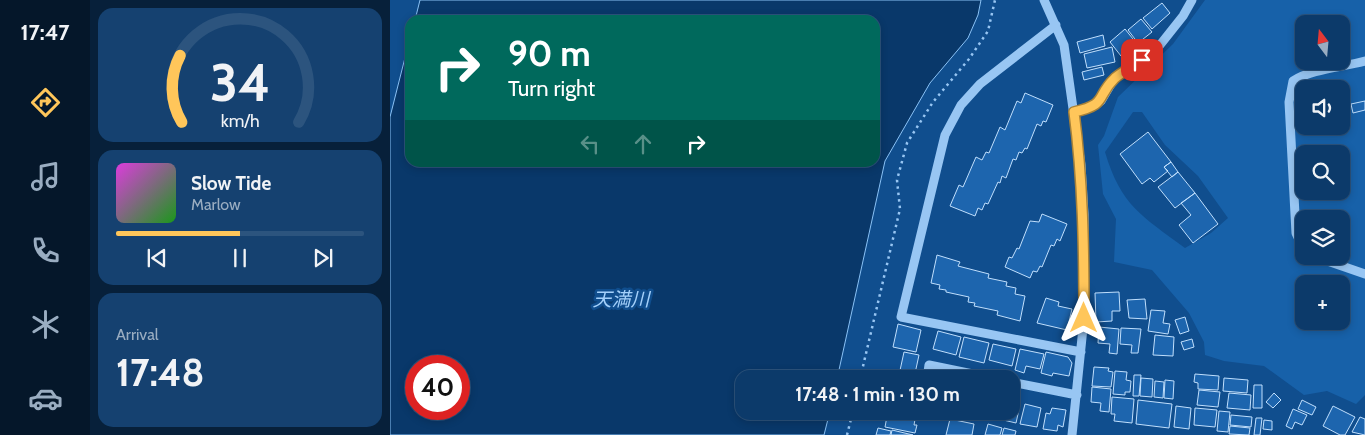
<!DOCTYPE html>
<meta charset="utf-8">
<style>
:root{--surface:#0c3a6a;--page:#154170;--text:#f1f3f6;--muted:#9aadc1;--line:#2c547e;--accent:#ffc65a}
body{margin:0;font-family:Cabin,"Noto Sans JP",sans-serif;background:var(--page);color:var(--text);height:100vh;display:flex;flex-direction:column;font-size:19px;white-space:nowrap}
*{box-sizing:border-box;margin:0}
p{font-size:16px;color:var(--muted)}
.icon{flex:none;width:28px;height:28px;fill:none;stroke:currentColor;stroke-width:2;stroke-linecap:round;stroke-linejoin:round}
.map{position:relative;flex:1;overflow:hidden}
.details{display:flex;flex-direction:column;gap:8px;padding:8px;background:#07203a;width:300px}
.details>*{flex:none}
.guide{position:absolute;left:15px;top:15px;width:475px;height:152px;border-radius:15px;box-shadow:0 2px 8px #0003,0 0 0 1px var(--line);background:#00695c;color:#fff;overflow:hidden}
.needle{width:32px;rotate:344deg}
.controls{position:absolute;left:905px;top:15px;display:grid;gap:10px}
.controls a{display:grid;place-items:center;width:55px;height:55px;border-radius:10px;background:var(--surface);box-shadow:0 2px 8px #0003,0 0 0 1px var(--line);font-size:25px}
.speed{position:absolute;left:15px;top:355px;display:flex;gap:10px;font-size:25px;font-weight:700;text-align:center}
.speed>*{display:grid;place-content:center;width:65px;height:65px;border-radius:50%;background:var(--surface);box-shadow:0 2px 8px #0003,0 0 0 1px var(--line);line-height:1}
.speed .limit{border:8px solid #d22;background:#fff;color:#111}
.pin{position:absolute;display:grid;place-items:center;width:42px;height:42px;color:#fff;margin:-21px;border-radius:10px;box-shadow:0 2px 8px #0006}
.me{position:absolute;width:55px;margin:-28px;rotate:0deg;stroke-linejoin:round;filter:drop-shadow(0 0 4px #0008)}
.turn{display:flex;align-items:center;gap:18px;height:105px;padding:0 20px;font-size:22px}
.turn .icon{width:65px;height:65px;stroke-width:2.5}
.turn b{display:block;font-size:35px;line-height:42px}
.lanes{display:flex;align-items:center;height:48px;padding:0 20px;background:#0003;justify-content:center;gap:25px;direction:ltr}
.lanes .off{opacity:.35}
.big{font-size:38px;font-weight:700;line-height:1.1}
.details .tile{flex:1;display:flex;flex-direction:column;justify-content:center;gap:8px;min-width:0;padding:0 18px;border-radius:15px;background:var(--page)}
.details .dial{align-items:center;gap:0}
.dial svg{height:130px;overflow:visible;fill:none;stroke:var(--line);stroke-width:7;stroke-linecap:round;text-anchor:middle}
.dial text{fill:var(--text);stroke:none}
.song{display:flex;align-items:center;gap:15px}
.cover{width:60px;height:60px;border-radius:8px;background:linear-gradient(135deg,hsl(300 70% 55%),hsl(120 70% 35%))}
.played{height:5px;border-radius:2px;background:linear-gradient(90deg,var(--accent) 50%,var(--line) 50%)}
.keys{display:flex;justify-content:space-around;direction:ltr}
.trip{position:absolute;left:345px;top:370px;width:285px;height:50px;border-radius:15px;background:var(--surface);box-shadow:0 2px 8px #0003,0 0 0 1px var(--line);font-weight:700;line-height:50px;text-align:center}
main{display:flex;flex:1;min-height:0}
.tabs{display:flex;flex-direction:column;width:90px;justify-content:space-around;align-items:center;background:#05172a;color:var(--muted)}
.tabs .icon{width:35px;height:35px}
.tabs .on{color:var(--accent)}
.tabs b{font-size:22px;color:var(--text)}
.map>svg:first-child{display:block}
.green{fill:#1761a9;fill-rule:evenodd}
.water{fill:#09386a;stroke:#8ac2f6;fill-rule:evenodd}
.building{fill:#1d65ae;stroke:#c0dffd}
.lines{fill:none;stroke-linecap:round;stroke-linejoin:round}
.path{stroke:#98c6f3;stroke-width:2.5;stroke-dasharray:2.5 4;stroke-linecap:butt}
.minor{stroke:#98c6f3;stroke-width:9}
.route-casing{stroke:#a6813a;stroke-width:12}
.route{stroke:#ffc65a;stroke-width:9}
.labels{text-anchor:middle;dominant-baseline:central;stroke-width:5;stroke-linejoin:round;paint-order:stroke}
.water-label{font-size:19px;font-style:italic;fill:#a4d0fa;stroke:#104e8e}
</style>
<main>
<nav class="tabs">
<b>17:47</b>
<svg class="icon on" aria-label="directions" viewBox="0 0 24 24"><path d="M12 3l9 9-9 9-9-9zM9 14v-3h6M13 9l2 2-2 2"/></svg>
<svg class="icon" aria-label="music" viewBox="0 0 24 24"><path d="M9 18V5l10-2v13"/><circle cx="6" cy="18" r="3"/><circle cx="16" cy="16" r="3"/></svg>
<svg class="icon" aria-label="phone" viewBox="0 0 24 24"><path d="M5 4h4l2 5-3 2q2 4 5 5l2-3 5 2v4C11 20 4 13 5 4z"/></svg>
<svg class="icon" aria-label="climate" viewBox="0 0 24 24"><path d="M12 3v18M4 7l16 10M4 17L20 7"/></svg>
<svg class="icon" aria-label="car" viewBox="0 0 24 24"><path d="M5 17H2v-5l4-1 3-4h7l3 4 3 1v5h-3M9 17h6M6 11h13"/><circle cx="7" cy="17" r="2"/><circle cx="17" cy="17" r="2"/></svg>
</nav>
<section class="details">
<div class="tile dial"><svg viewBox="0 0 100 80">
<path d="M14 69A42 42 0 1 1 86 69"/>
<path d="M14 69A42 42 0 0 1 13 28" stroke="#ffc65a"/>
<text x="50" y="56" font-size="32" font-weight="700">34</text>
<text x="50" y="72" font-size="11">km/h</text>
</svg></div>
<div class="tile">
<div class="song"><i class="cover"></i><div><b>Slow Tide</b><p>Marlow</p></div></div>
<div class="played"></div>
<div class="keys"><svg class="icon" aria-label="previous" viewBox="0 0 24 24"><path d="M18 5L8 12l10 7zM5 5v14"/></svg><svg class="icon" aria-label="pause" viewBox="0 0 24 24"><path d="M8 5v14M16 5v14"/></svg><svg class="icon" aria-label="next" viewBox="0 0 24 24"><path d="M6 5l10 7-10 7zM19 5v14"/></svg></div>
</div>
<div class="tile"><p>Arrival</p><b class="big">17:48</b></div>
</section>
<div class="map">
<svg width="975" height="435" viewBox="0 0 975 435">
<rect width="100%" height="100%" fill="#104e8e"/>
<path class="green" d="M815,0H975V395L966,404L937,391L914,395L874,366L834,361L815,355L814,342L799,313L762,270L724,262L726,219L713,194L708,145L714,136L728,97L783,44ZM914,24H951V61H914ZM914,89H951V126H914ZM743,112H752L775,145L808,176L838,218L821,233L795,248C752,216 731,206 715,152ZM914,154H951V191H914ZM914,219H951V256H914ZM914,284H951V321H914Z"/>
<path class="water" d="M30,0H591L588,15L578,38L540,83L495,161L447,379H354V411H440L434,435H0V117L20,38V162H485V20H25ZM69,366V409H26V366Z"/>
<path class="building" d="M772,3L780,13L762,29L753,18Z
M751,19L762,32L748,43L738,30Z
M735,29L747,44L731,56L720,42Z
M713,35L715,46L690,53L687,42Z
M722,47L725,62L697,68L694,54Z
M712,67L714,75L694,80L692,72Z
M635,93L663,105L656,122L653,121L651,126L647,124L637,149L635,148L632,153L629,152L626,160L623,159L616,178L612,176L610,183L608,182L598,204L595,203L592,210L588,208L585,216L560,206L569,185L573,187L586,157L592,160L596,152L599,153L610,127L615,130L627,101L631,103Z
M975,101V110L963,113L961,104Z
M758,132L781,162L774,167L778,171L764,182L760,178L752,184L730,154Z
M781,162L788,172L782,177L774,167Z
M788,172L805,193L785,208L768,187Z
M805,193L828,224L803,243L789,225L801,215L791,203Z
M652,214L677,224L670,241L667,239L664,246L661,245L652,267L650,266L647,272L643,271L640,278L615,267L619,257L622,258L627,248L629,249L640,221L649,222Z
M547,255L570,262L568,266L599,274L598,278L617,282L616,286L626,288L625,294L635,296L630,321L607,315L608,311L584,306L585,303L578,302L579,297L556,292V290L549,289L550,285L541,283Z
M729,292L730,311H722V321L706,322L705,293Z
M656,298L669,302L668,306L682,309L677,330L647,323Z
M755,299L757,319L739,318L737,300Z
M761,310L775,311L773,323L780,324L778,334L758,331Z
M795,317L799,331L790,334L785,320Z
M508,324L531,330L526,352L503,347Z
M709,327L729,329L727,354L719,353L720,344L708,343Z
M731,328L751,329L748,353H741L742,345L730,344Z
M548,331L571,337L566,355L543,349Z
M765,335L784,337L783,356L763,355Z
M574,337L599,343L594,363L569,357Z
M802,339L804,347L794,350L791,342Z
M603,344L626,349L622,366L599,360Z
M630,349L654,354L650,369L636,366L634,373L625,370Z
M514,352L529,355L524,378L509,375Z
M656,352L678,357L682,363L679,376L663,373L662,376L651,373Z
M704,367L719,368L718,371L723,372L721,387L702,386Z
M725,371L737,372L736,380L741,381L740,392H735V395L723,394Z
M805,374L829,376L828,390L808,389V383L804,382Z
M496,375L513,378V379H496Z
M744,375H751L749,396H743Z
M751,378L763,379L762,397L750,396Z
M834,378L858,380L857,393L833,391Z
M775,380L784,381L783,399L774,398Z
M765,381L774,382L773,398L764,397Z
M864,385H872V408H863Z
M702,387L721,389L719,412L710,411L711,403L701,402Z
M809,390L830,392L828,407L807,405Z
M839,393L861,395L860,410L837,408Z
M884,393L891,400L883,408L876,402Z
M722,397L744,399L742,423L724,421L725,414H721Z
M748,400L782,404L779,428L746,424Z
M912,400L926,407L922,415L908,409Z
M621,403L630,405L626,423L609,419L610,411H621Z
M635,404L651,408L647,427L630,424Z
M786,406L801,408L799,429L784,427Z
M943,406L965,417L955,435H950L933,426Z
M662,408L676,410L673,427L668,425L667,431L653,429L656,413L660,414Z
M805,408L827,410L825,427L804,425Z
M903,409L917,415L912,425L905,422L902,429L896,426Z
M498,411L526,414L524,425H527L525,433L495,427Z
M589,411H609L607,418L589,414Z
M829,411L840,412L838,432L827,431Z
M841,415L862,417L861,427L840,425Z
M970,417L975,419V435L962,432Z
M866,418H872L870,435H864Z
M560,419L584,424L582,435H556Z
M874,420L882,421V430L873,429Z
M598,424L612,428L610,435H595Z
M840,426L860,428L859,435L839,434Z
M488,428L501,431L500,435H486Z
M614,428L626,431L625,435H612Z
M502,430L523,435H501Z"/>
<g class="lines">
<path class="path" d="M470,379L510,209L507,180L517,143L543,102L579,59L598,31L605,0
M457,435L463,411"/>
<path class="minor" d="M654,0L674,45L691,165L694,214V318L682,435
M666,25L590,84L571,105L555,135L511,317L691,352
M684,112L700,108L711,101L724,79L766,50L793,16L802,0
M914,250L906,233L899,102L903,81C921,69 953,67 975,61
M923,256L975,274
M537,379L539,365L607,379
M621,382L687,395"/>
</g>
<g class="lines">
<defs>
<path id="route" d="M694,318C694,249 693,181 684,112C719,104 705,97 725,78C733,71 744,66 752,60"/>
</defs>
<use href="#route" class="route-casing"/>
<use href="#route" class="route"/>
</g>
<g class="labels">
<g class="water-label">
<text x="231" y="299">天満川</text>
</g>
</g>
</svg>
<div class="controls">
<a><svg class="needle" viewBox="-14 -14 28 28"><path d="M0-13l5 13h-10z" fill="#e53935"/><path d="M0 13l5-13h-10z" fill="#9aadc1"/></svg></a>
<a><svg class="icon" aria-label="sound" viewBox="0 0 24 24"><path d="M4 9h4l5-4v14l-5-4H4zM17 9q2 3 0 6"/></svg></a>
<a><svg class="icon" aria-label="search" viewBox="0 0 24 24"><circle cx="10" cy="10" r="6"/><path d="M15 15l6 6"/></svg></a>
<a><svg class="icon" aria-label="layers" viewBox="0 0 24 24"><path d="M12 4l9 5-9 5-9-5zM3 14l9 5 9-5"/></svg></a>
<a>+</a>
</div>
<div class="speed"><div class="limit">40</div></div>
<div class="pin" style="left:752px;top:60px;background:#d93025"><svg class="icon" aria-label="arrive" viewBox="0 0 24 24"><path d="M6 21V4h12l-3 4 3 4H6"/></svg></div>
<svg class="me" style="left:694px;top:318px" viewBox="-20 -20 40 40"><path d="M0-17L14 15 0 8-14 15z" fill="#ffc65a" stroke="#fff" stroke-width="4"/></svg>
<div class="trip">17:48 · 1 min · 130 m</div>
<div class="guide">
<div class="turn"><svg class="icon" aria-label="right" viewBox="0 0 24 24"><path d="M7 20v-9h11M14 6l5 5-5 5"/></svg><div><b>90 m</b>Turn right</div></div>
<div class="lanes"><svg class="icon off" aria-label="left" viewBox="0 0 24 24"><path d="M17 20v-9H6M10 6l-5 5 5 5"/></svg><svg class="icon off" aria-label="ahead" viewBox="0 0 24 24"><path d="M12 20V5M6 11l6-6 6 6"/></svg><svg class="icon" aria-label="right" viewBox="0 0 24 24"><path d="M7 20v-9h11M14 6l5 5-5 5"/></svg></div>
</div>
</div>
</main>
